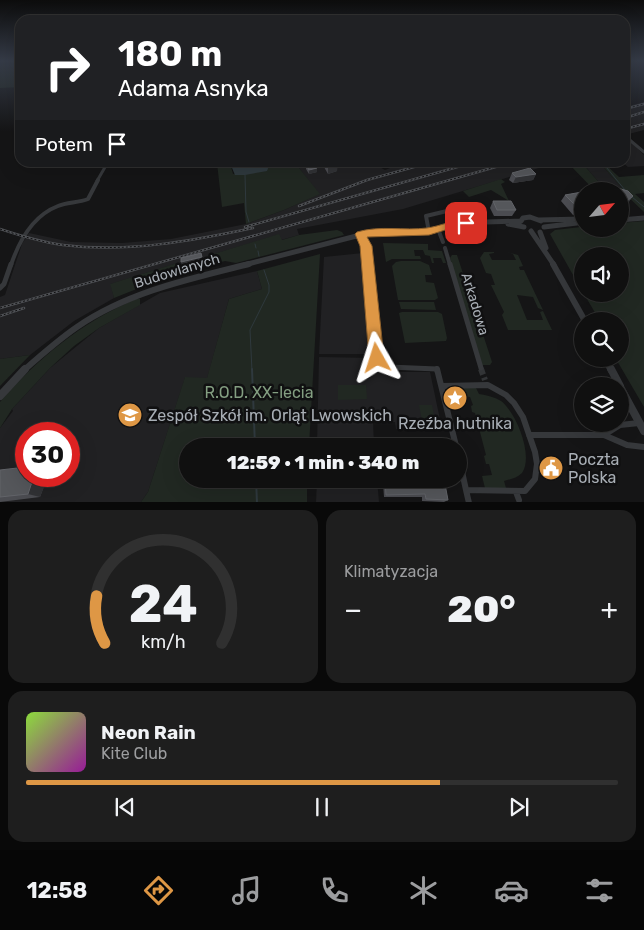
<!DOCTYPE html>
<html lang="pl">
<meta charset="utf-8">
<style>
:root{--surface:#101010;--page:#1e1e1e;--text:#f1f3f6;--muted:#9c9d9f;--line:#303030;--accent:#de9745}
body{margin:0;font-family:Rubik,sans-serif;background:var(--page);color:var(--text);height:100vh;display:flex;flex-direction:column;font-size:19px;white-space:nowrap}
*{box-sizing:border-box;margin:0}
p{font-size:16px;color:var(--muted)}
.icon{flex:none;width:28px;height:28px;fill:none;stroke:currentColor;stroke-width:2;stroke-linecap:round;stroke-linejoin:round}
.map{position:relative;height:502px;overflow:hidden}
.sheet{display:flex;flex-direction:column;gap:8px;padding:8px;background:#090909;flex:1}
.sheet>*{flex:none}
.top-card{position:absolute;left:15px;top:15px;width:615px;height:152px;border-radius:15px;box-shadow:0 5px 20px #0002,0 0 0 1px var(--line);background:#202124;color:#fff;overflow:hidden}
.needle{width:32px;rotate:62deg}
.tools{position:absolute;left:574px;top:182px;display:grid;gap:10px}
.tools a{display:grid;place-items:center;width:55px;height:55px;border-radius:50%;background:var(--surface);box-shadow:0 5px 20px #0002,0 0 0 1px var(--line);font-size:25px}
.speed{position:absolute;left:15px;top:422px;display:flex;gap:10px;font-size:25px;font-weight:700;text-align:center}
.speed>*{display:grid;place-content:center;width:65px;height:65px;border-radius:50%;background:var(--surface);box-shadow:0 5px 20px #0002,0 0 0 1px var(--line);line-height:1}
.speed .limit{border:8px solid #d22;background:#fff;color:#111}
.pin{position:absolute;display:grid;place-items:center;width:42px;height:42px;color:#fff;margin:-21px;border-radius:10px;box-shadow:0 2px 8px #0006}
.me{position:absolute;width:55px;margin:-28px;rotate:354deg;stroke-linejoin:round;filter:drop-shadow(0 0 4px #0008)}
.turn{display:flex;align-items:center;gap:18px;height:105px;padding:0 20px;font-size:22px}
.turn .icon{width:65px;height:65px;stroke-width:2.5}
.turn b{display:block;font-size:35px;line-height:42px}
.then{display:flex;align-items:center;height:48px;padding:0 20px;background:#0003;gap:10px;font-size:19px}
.big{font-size:38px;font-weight:800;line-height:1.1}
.sheet .tile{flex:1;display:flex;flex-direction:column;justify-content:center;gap:8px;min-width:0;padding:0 18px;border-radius:15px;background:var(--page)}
.sheet .dial{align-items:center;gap:0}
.dial svg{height:130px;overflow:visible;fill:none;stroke:var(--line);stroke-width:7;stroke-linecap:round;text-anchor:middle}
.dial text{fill:var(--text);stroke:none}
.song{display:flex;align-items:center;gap:15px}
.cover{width:60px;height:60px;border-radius:8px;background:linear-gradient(135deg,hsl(90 70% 55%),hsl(300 70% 35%))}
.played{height:5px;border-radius:2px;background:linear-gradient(90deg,var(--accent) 70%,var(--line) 70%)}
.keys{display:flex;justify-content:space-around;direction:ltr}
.heat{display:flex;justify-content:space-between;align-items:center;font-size:28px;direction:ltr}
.sheet .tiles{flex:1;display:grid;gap:8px;grid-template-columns:1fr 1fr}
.tile:last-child{grid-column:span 2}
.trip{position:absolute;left:179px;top:438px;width:288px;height:50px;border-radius:25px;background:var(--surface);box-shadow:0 5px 20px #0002,0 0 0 1px var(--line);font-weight:800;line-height:50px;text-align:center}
.menu{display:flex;height:80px;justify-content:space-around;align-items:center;background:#060606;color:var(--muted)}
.menu .icon{width:35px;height:35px}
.menu .active{color:var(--accent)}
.menu b{font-size:22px;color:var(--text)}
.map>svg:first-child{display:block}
.built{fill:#212123;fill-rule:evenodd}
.green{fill:#212822}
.water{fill:#2f393e}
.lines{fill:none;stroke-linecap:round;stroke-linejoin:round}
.stream-far1{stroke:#2f393e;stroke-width:1}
.stream{stroke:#2f393e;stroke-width:2}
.minor-tunnel-far1{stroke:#323436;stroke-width:5;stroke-dasharray:5 2.5;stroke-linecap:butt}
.minor-tunnel{stroke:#323436;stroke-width:6;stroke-dasharray:6 3;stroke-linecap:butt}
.minor-far3{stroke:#36383b;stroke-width:3}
.minor-far2{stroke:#36383b;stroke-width:4}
.minor-far1{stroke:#36383b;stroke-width:5}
.minor{stroke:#36383b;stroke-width:6}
.tertiary-far2{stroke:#36383b;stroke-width:5}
.tertiary-far1{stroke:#36383b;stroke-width:6}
.tertiary{stroke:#36383b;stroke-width:8}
.rail-casing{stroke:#4e5054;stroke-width:2.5}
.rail{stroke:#101011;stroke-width:1;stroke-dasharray:2;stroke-linecap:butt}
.wall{fill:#4b4c51}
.shaded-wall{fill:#313235}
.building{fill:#55575b;stroke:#626469}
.route{fill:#de9745;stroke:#90622d}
.labels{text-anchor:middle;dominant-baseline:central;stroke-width:5;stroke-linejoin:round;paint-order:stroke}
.street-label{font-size:14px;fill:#a8aeb5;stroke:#101011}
.near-park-label{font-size:16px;fill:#839e81;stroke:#101011}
.near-poi-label{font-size:16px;fill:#a8aeb5;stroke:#101011;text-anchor:start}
</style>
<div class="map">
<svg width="644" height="503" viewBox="0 0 644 503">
<rect width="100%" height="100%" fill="#151516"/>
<path class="built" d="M644,102V130L625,135V107Z
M625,138L631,142L644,155V166L628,167L623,163L625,162Z
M405,162L545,163L539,168L403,209L297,229L299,235L281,240L278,235L208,256L209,261L179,270L178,263L111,284L114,298L74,321L30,355L0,359V297L5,295L22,244L29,233L71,242L122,243L171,239L246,224L284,210L319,194L295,163H364L365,167L373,168L376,165L385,170Z
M582,163H600L622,188H604Z
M363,253L371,354H319L324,257Z
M257,271L262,289L229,299L207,379L185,378L148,492L141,502H0V428L13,411L12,409L50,368L99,328L160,293ZM26,434H69V476H26Z
M319,357L372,358L375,370L382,372H430L442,429H396L395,422L373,421L374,446H317Z
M317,479H377L379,502L316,503Z"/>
<path class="green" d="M0,61H20V87L0,88Z
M217,163H230L233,174L269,166L266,163H295L320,194L284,210L246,224L244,203L222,207Z
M568,163H582L604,188L595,191Z
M600,163H604L619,177L644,175V193L635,194L644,202V212L623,192L612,188H622Z
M501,179L505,182L501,184L509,201L491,190L469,197L463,191Z
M644,221V407L616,359H620V321H600L584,294H620V256H582V291L550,234L555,230L581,227V223L582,229H620V223Z
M337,230L342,232L344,235L236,263L225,261L205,266L194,272L139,288L114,298L110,284L177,263L179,269L208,261L207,256L279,234L282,240L299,235Z
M383,243L428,244V250L442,251L446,263H443L441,258H433L434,263H432L430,256L425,255L423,250H414L415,256H420L421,259H392L386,262Z
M484,252H494V253L489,254L492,260H516L513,254L507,252L518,255L523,266L519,267L520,270H524L543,310L538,308L533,297L517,295L527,320H543L540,312L543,311L552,330H508L502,315L504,312L491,285H495L491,274L486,273L480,258Z
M320,254L309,446H188V479H307V502H141L148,492L185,377L207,378L229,299L262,289L257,271Z
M452,255H457L492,362L490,365H482L450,258Z
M401,261H420L429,265L432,275H425L426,282L434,283L438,298L435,300H398L392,266L396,262Z
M136,299H140V305L99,328L74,346L50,368L12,409L0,428V402C38,358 82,322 136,299Z
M399,302H434L436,310L401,309Z
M402,312H438L442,314L447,338L446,341L405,343L399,313Z
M30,355L0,386V359Z
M338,385H366L367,399L338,400Z
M459,388H476L479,394C487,395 494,397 501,401C516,412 534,456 522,473C517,478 511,479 504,481L506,488H485L482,476L492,475L489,464H486L484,456L486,455L475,413L472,412L471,406L473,405L470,397L462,396Z
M419,405H432L436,426H423Z"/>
<path class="water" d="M230,163H266L269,166L267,171L245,175H235Z"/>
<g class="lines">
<path class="stream-far1" d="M602,162L625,190
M245,175L246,212L249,222
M632,197L644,207
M255,244L256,248
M258,251L259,256
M252,371L250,330L269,292V285L264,270"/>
<path class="stream" d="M252,369L255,446
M256,479L257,503"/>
<path class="minor-tunnel-far1" d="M481,368L482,371"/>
<path class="minor-tunnel" d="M481,369L485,380"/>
<path class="minor-far3" d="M625,136L644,152
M536,166L542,162
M97,181L108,162"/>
<path class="minor-far2" d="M438,229L443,242
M429,232L426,216L468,206
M360,234L366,246L368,265
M445,248L450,265
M11,265C19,241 32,216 58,206C67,202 78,203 88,199L98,180"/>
<path class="minor-far1" d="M368,264L377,358L389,367L437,369V371
M450,264L481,368
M0,288L4,284L11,264"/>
<path class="minor" d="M437,369L456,446
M442,386L488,385L506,395L514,403L523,417L535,452L537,464L535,479L525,491L466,490L458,453
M529,435H604L627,445L644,447
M604,435L620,425L639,423
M466,490L469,503
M516,492L519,500"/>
<path class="tertiary-far2" d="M539,220L582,219
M620,220L644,218
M521,221L523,218L530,217L541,221
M508,224L524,227
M544,227L577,223
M531,231L554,265
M540,232L546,248
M244,265L368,233L434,231L454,223L521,221"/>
<path class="tertiary-far1" d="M553,264L585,321
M605,359L611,371
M23,371C40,356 58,340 77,327C128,292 189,279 249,264"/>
<path class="tertiary" d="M611,369L620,386
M620,387L644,431
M0,396L25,369"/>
<defs>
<path id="rail" d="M625,109L644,104
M625,118L644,112
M625,129L644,124
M299,206L367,180L432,162
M245,227L475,162
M0,229C21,236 41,242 63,245C127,253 191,241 253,228
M0,308L513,162
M0,316L24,308"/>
</defs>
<use href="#rail" class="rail-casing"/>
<use href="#rail" class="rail"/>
</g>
<path class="wall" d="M324,162H336L337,171L328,174L324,167Z
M306,165L317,168V172L309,174L306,169Z
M512,173L536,174L533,180L513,183L509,180Z
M617,188L628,191L633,196L628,203L621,208H620V191H592Z
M582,192V214L573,215L561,201L565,195Z
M493,201L516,210L512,216H494L490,208Z
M0,470L26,476H48L40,497L0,502Z
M408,479H444L448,500L444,502L422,501V497H384L383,483L385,480H408Z"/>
<path class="shaded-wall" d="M338,165L337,171L328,174V167Z
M317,168V172L309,174V170Z
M536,174L533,180L513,183L516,177Z
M633,196L628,203L621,208L626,202Z
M201,253L203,261L183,267L181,262Z
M34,476H48L40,497L28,494Z"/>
<path class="building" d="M325,162H336L338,165L328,167Z
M313,163L317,168L309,170L306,165Z
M530,168L536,174L516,177L512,173Z
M617,188L628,191L633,196L626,202H620V191H592Z
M582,192V208H578L565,195Z
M493,201H511L516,210H497Z
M201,253L202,257L181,262V258Z
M406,444H418V446H406Z
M26,467V476H34L28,494L0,497V470Z
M411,479H444L448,500L426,499L425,494L386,495L385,480H411Z"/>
<linearGradient id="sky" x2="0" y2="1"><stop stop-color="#0c0c0c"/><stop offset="0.46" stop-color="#353b47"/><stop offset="1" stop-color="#353b47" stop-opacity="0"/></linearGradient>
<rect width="644" height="132" fill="url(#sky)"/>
<path class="route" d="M466,219L469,220L471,223L469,225L455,227L429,235L367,237L372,246L384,358L382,363L377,365L372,363L369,358L360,246L355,234L357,232C380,225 404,231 427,228C441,226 452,220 466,219Z"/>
<defs>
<symbol id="sight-disc" viewBox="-11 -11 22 22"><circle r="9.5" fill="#de9745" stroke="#101011"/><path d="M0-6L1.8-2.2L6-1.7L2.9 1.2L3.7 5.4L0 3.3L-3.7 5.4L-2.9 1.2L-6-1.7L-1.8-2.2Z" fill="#fff"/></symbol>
<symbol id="school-disc" viewBox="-11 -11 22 22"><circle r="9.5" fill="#de9745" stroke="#101011"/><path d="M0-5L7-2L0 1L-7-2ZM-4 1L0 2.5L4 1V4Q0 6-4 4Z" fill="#fff"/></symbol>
<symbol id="civic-disc" viewBox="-11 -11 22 22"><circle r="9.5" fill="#de9745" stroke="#101011"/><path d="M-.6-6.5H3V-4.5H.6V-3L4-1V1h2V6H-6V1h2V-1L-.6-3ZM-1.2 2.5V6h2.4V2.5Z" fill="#fff"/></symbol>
</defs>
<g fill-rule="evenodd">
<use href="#sight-disc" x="441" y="384" width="28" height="28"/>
<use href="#school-disc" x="116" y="401" width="28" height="28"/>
<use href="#civic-disc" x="537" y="454" width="28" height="28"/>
</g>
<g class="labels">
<g class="street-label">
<text transform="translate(177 271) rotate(-17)">Budowlanych</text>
<text transform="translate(475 304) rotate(73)">Arkadowa</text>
</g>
<g class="near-park-label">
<text x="259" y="392">R.O.D. XX-lecia</text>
</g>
<g class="near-poi-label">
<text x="148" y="415">Zespół Szkół im. Orląt Lwowskich</text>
<text x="455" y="423" text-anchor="middle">Rzeźba hutnika</text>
<text x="568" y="459">Poczta<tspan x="568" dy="18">Polska</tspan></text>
</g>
</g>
</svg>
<div class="tools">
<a><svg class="needle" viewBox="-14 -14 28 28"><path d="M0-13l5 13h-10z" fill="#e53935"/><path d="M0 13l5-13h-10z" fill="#9c9d9f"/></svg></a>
<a><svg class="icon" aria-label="sound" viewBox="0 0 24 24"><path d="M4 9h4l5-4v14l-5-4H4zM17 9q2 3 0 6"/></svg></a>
<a><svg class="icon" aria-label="search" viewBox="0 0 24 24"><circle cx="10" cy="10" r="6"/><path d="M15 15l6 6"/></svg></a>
<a><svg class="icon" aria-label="layers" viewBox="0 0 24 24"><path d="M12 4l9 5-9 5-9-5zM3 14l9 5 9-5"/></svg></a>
</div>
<div class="speed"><div class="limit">30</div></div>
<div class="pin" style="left:466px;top:223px;background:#d93025"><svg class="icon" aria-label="arrive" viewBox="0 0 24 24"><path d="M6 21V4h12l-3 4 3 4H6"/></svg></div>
<svg class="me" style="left:377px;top:358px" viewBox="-20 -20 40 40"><path d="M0-17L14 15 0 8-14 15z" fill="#de9745" stroke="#fff" stroke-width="4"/></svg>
<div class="trip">12:59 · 1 min · 340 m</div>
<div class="top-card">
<div class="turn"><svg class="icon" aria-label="right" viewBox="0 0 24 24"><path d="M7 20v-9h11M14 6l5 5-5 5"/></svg><div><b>180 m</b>Adama Asnyka</div></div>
<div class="then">Potem<svg class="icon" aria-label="arrive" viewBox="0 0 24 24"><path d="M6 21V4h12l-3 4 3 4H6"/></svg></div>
</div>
</div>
<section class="sheet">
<div class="tiles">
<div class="tile dial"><svg viewBox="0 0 100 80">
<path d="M14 69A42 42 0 1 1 86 69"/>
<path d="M14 69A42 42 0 0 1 9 40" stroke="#de9745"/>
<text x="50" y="56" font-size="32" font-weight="700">24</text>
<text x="50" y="72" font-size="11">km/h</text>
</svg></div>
<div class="tile"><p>Klimatyzacja</p>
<div class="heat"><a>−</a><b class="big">20°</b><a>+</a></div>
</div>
<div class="tile">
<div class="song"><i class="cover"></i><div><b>Neon Rain</b><p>Kite Club</p></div></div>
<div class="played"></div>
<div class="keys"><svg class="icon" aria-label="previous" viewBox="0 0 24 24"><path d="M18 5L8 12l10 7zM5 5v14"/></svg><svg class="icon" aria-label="pause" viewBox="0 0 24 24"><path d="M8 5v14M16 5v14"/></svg><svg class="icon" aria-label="next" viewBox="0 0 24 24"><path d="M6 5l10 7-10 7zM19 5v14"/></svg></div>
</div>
</div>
</section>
<nav class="menu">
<b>12:58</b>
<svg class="icon active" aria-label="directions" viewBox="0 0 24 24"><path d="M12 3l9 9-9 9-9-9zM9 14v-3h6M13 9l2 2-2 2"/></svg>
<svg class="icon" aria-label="music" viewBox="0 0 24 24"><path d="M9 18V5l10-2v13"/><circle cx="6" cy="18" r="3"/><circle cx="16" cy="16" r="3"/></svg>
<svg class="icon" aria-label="phone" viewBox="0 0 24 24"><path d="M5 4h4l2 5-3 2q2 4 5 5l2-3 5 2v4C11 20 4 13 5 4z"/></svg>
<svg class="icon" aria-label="climate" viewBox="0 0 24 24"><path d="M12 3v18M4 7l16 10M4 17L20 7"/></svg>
<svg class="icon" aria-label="car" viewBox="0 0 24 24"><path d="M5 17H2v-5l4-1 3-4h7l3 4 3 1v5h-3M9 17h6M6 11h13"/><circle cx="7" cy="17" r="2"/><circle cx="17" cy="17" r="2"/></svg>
<svg class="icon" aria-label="filters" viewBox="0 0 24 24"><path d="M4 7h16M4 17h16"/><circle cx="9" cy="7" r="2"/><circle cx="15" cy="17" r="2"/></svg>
</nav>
